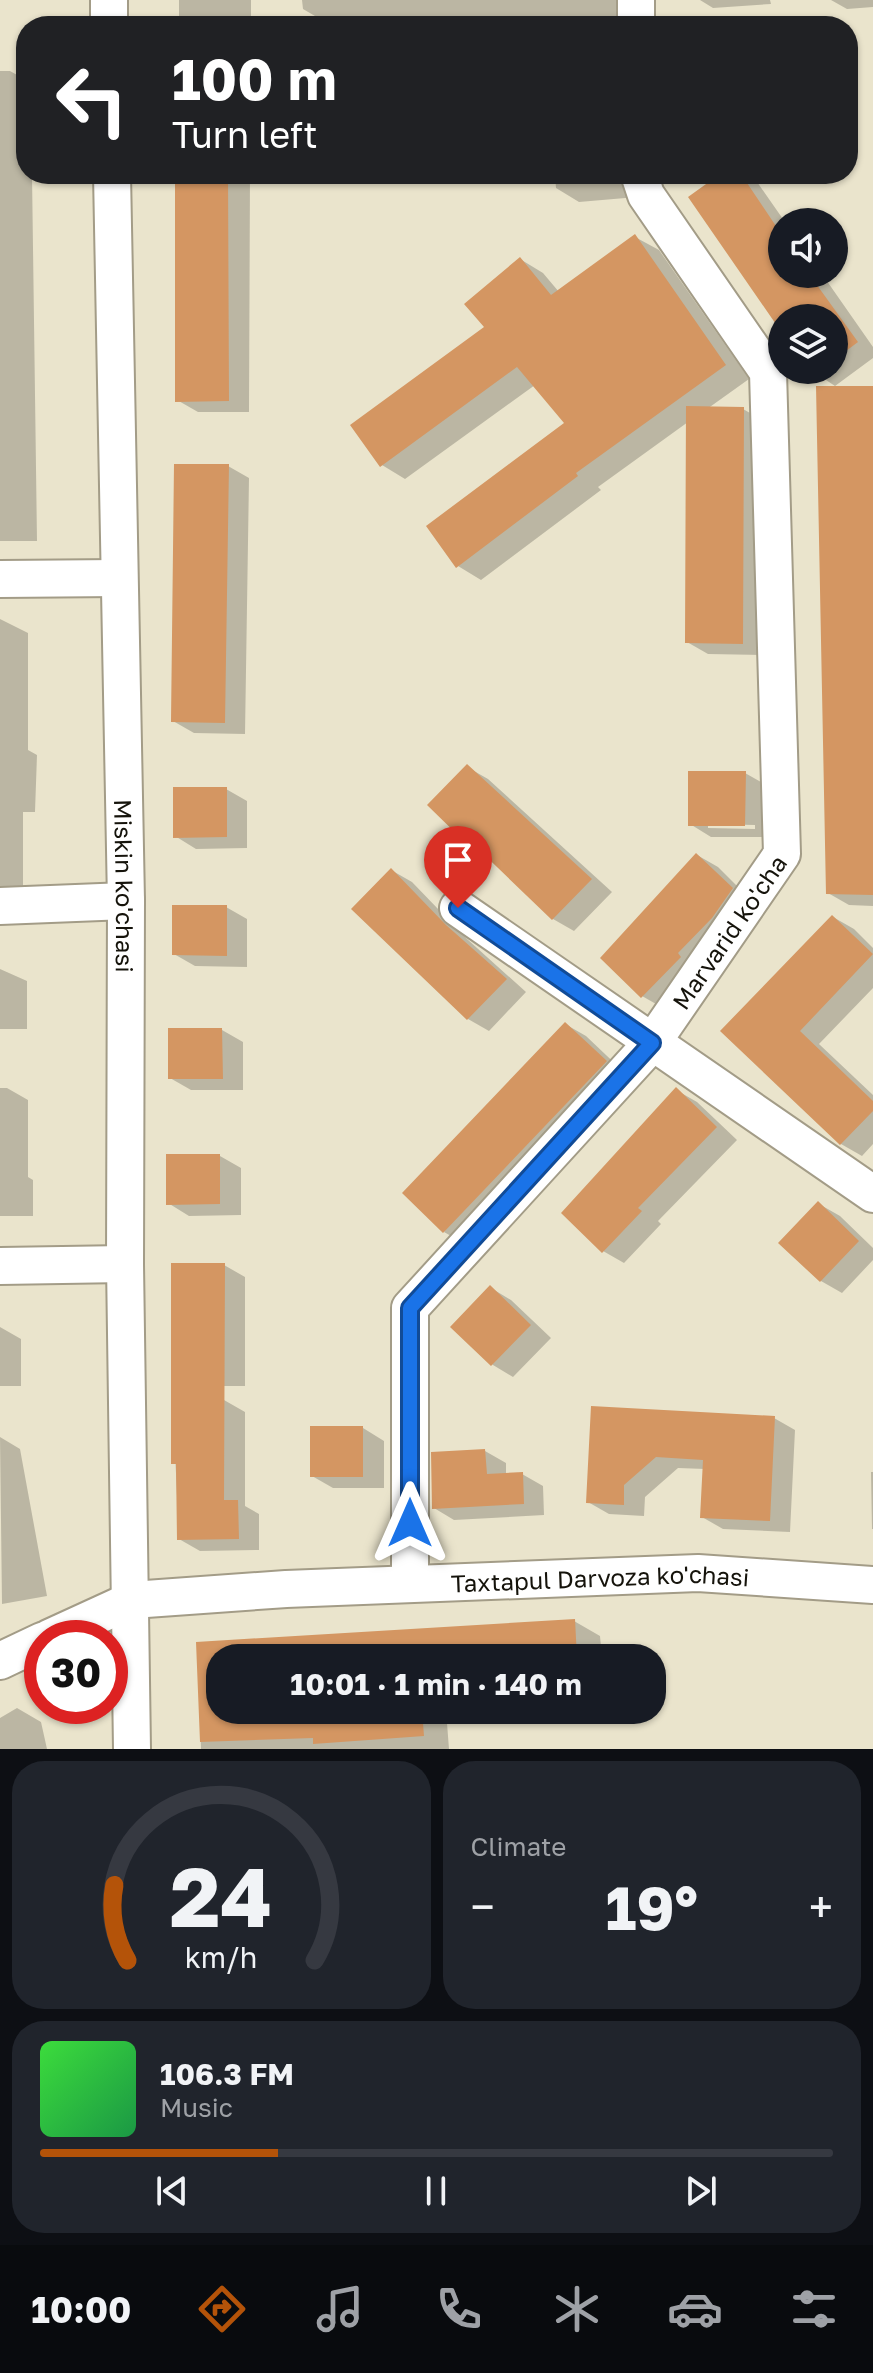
<!DOCTYPE html>
<meta charset="utf-8">
<style>
:root{--surface:#171b24;--page:#20242c;--text:#f1f3f6;--muted:#9ea1a6;--line:#363941;--accent:#b45309}
body{margin:0;font-family:"Golos Text",sans-serif;background:var(--page);color:var(--text);height:100vh;display:flex;flex-direction:column;font-size:30px;white-space:nowrap}
*{box-sizing:border-box;margin:0}
p{font-size:26px;color:var(--muted)}
.icon{flex:none;width:44px;height:44px;fill:none;stroke:currentColor;stroke-width:2;stroke-linecap:round;stroke-linejoin:round}
.map{position:relative;height:1749px;overflow:hidden}
.side{display:flex;flex-direction:column;gap:12px;padding:12px;background:#0d0f14;flex:1}
.side>*{flex:none}
.top-card{position:absolute;left:16px;top:16px;width:842px;height:168px;border-radius:32px;box-shadow:0 2px 6px #0004;background:#202124;color:#fff;overflow:hidden}
.controls{position:absolute;left:768px;top:208px;display:grid;gap:16px}
.controls a{display:grid;place-items:center;width:80px;height:80px;border-radius:50%;background:var(--surface);box-shadow:0 2px 6px #0004;font-size:40px}
.speed{position:absolute;left:24px;top:1620px;display:flex;gap:16px;font-size:40px;font-weight:700;text-align:center}
.speed>*{display:grid;place-content:center;width:104px;height:104px;border-radius:50%;background:var(--surface);box-shadow:0 2px 6px #0004;line-height:1}
.speed .limit{border:12px solid #d22;background:#fff;color:#111}
.pin{position:absolute;display:grid;place-items:center;width:68px;height:68px;color:#fff;margin:-82px -34px;border-radius:50% 50% 50% 0;rotate:-45deg;box-shadow:0 0 8px #0007}
.pin .icon{rotate:45deg}
.me{position:absolute;width:88px;margin:-44px;rotate:0deg;stroke-linejoin:round;filter:drop-shadow(0 0 6px #0008)}
.turn{display:flex;align-items:center;gap:28px;height:168px;padding:0 24px;font-size:36px}
.turn .icon{width:104px;height:104px;stroke-width:2.5}
.turn b{display:block;font-size:56px;line-height:68px}
.big{font-size:60px;font-weight:700;line-height:1.1}
.side .tile{flex:1;display:flex;flex-direction:column;justify-content:center;gap:12px;min-width:0;padding:0 28px;border-radius:32px;background:var(--page)}
.side .dial{align-items:center;gap:0}
.dial svg{height:208px;overflow:visible;fill:none;stroke:var(--line);stroke-width:7;stroke-linecap:round;text-anchor:middle}
.dial text{fill:var(--text);stroke:none}
.song{display:flex;align-items:center;gap:24px}
.cover{width:96px;height:96px;border-radius:12px;background:linear-gradient(135deg,hsl(120 70% 55%),hsl(140 70% 35%))}
.played{height:8px;border-radius:4px;background:linear-gradient(90deg,var(--accent) 30%,var(--line) 30%)}
.keys{display:flex;justify-content:space-around;direction:ltr}
.heat{display:flex;justify-content:space-between;align-items:center;font-size:44px;direction:ltr}
.side .tiles{flex:1;display:grid;gap:12px;grid-template-columns:1fr 1fr}
.tile:last-child{grid-column:span 2}
.trip{position:absolute;left:206px;top:1644px;width:460px;height:80px;border-radius:32px;background:var(--surface);box-shadow:0 2px 6px #0004;font-weight:700;line-height:80px;text-align:center}
.dock{display:flex;height:128px;justify-content:space-around;align-items:center;background:#090b0e;color:var(--muted)}
.dock .icon{width:56px;height:56px}
.dock .current{color:var(--accent)}
.dock b{font-size:36px;color:var(--text)}
.map>svg:first-child{display:block}
.shadow{fill:#0003;fill-rule:evenodd}
.building{fill:#d49662}
.lines{fill:none;stroke-linecap:round;stroke-linejoin:round}
.minor-casing{stroke:#a39c87;stroke-width:40}
.minor{stroke:#fff;stroke-width:36}
.route-casing{stroke:#114b97;stroke-width:20}
.route{stroke:#1a73e8;stroke-width:14}
.labels{text-anchor:middle;dominant-baseline:central;stroke-width:6;stroke-linejoin:round;paint-order:stroke}
.street-label{font-size:24px;fill:#15130b;stroke:#fff}
</style>
<div class="map">
<svg width="873" height="1749" viewBox="0 0 873 1749">
<rect width="100%" height="100%" fill="#eae4cc"/>
<path class="shadow" d="M179,0H251V26H179Z
M302,0H629L631,26H422V16L327,23L303,9Z
M700,0H770L771,4L713,8Z
M831,0H873V7L847,9Z
M0,71H10L26,80V174H32L37,541H0Z
M178,174H250L249,412H198L177,400Z
M555,174H636L637,197L579,202L556,188Z
M723,174H747L755,179L785,222H782V274H822L873,347V358L835,386L811,370H834V318H782V328Z
M635,237L659,250L749,379L707,409H743L764,421L763,655L708,654L687,642L688,422L598,487L601,490L481,580L458,566L567,423L535,385L405,479L382,465L487,328L520,259L543,273L559,292Z
M873,389V906L849,905L828,893Z
M228,466L249,478L245,734L194,733L173,721Z
M0,619L28,633V750L37,755L35,812H23V898H0Z
M467,767L488,779L612,892L574,931L553,919L485,853L469,843Z
M745,773L766,785L765,837H711L690,824ZM708,824L755,825V829L708,828Z
M226,789L247,801V848L196,849L175,836Z
M697,855L718,867L753,902L663,1008L642,996Z
M391,870L412,882L467,939L526,992L489,1031L468,1019Z
M226,907L247,919V967L195,966L174,954Z
M833,917L854,929L873,948V988L819,1044L873,1095V1144L862,1156L841,1144L723,1031Z
M0,969L27,981V1029H0Z
M565,1024L586,1036L626,1074L465,1244L444,1232Z
M222,1030L243,1042V1090H191L170,1078Z
M0,1088H7L28,1100V1177L33,1180V1216H0Z
M676,1090L697,1102L737,1140L658,1221L661,1224L624,1263L603,1251Z
M220,1156L241,1168V1215L189,1216L168,1203Z
M819,1204L840,1216L873,1248V1260L842,1293L821,1281Z
M224,1265L245,1277V1386H194Z
M491,1288L511,1300L551,1338L513,1377L493,1365L453,1327Z
M0,1327L21,1339V1386H0Z
M224,1400L245,1412V1506L259,1514V1550L200,1551L179,1539L173,1408Z
M593,1408L774,1418L795,1430L790,1532L723,1529L702,1517L705,1469L678,1468L645,1497L644,1516L609,1514L588,1502Z
M363,1428L384,1441V1488H333L312,1476Z
M0,1437L20,1449L47,1596L2,1604Z
M485,1451L506,1463V1475L522,1474L543,1486L544,1515L454,1520L434,1508Z
M871,1472H873V1529H872Z
M574,1621L600,1636L602,1658H220V1710H446L449,1749H201L198,1644Z
M17,1708L41,1722L47,1749H0V1718Z"/>
<path class="building" d="M175,174H228L229,401L175,402Z
M720,174H741L782,235V274H809L858,342L834,360V318H782V333L688,197Z
M635,234L726,365L576,473L578,476L456,568L426,526L564,423L517,367L380,467L350,425L484,327L464,304L520,257L551,295Z
M816,386H873V895L826,894Z
M686,406L744,407L743,644L685,643Z
M174,464H229L225,723L171,722Z
M467,764L592,879L552,920L471,842L468,845L427,805Z
M688,771H746L745,826H688Z
M173,787H227V837L173,838Z
M696,853L733,888L712,918L678,953L681,957L641,998L600,958Z
M391,868L446,925L507,979L467,1020L351,909Z
M172,905H227V956L172,955Z
M832,915L873,954L800,1031L873,1101V1111L840,1145L720,1031Z
M565,1022L607,1061L443,1233L402,1193Z
M168,1028H222L223,1079H168Z
M676,1087L717,1127L638,1208L642,1211L602,1253L561,1213Z
M166,1154H220V1204L166,1205Z
M818,1201L859,1241L820,1282L778,1243Z
M171,1263H225L224,1500H238L239,1539L177,1540L176,1464H171Z
M490,1285L531,1325L491,1366L450,1327Z
M591,1406L775,1416L770,1521L700,1518L703,1460L656,1457L624,1485V1505L586,1503Z
M310,1426H363V1477H310Z
M485,1449L487,1474L523,1472L524,1504L432,1509L431,1452Z
M575,1619L577,1658H220V1710H422L424,1736L313,1744V1738L200,1742L196,1642Z"/>
<g class="lines">
<defs>
<g id="minor">
<path d="M109,0V26"/>
<path d="M636,0V26"/>
<path id="s1" d="M112,174L126,901L125,1264L132,1749"/>
<path d="M0,579L119,578"/>
<path d="M0,906L126,901"/>
<path d="M458,908L873,1194"/>
<path d="M0,1266L125,1264"/>
<path id="s2" d="M410,1582V1308L652,1043L782,854L768,372L646,195L639,174"/>
<path id="s3" d="M49,1638L132,1600L286,1589L698,1573L873,1585"/>
<path d="M0,1661L42,1641"/>
</g>
</defs>
<use href="#minor" class="minor-casing"/>
<use href="#minor" class="minor"/>
</g>
<g class="lines">
<defs>
<path id="route" d="M410,1523V1308L652,1043L458,908"/>
</defs>
<use href="#route" class="route-casing"/>
<use href="#route" class="route"/>
</g>
<g class="labels">
<g class="street-label">
<text stroke="none"><textPath href="#s1" startOffset="712">Miskin ko'chasi</textPath></text>
<text stroke="none"><textPath href="#s2" startOffset="768">Marvarid ko'cha</textPath></text>
<text stroke="none"><textPath href="#s3" startOffset="560">Taxtapul Darvoza ko'chasi</textPath></text>
</g>
</g>
</svg>
<div class="controls">
<a><svg class="icon" aria-label="sound" viewBox="0 0 24 24"><path d="M4 9h4l5-4v14l-5-4H4zM17 9q2 3 0 6"/></svg></a>
<a><svg class="icon" aria-label="layers" viewBox="0 0 24 24"><path d="M12 4l9 5-9 5-9-5zM3 14l9 5 9-5"/></svg></a>
</div>
<div class="speed"><div class="limit">30</div></div>
<div class="pin" style="left:458px;top:908px;background:#d93025"><svg class="icon" aria-label="arrive" viewBox="0 0 24 24"><path d="M6 21V4h12l-3 4 3 4H6"/></svg></div>
<svg class="me" style="left:410px;top:1523px" viewBox="-20 -20 40 40"><path d="M0-17L14 15 0 8-14 15z" fill="#1a73e8" stroke="#fff" stroke-width="4"/></svg>
<div class="trip">10:01 · 1 min · 140 m</div>
<div class="top-card">
<div class="turn"><svg class="icon" aria-label="left" viewBox="0 0 24 24"><path d="M17 20v-9H6M10 6l-5 5 5 5"/></svg><div><b>100 m</b>Turn left</div></div>
</div>
</div>
<section class="side">
<div class="tiles">
<div class="tile dial"><svg viewBox="0 0 100 80">
<path d="M14 69A42 42 0 1 1 86 69"/>
<path d="M14 69A42 42 0 0 1 9 40" stroke="#b45309"/>
<text x="50" y="56" font-size="32" font-weight="700">24</text>
<text x="50" y="72" font-size="11">km/h</text>
</svg></div>
<div class="tile"><p>Climate</p>
<div class="heat"><a>−</a><b class="big">19°</b><a>+</a></div>
</div>
<div class="tile">
<div class="song"><i class="cover"></i><div><b>106.3 FM</b><p>Music</p></div></div>
<div class="played"></div>
<div class="keys"><svg class="icon" aria-label="previous" viewBox="0 0 24 24"><path d="M18 5L8 12l10 7zM5 5v14"/></svg><svg class="icon" aria-label="pause" viewBox="0 0 24 24"><path d="M8 5v14M16 5v14"/></svg><svg class="icon" aria-label="next" viewBox="0 0 24 24"><path d="M6 5l10 7-10 7zM19 5v14"/></svg></div>
</div>
</div>
</section>
<nav class="dock">
<b>10:00</b>
<svg class="icon current" aria-label="directions" viewBox="0 0 24 24"><path d="M12 3l9 9-9 9-9-9zM9 14v-3h6M13 9l2 2-2 2"/></svg>
<svg class="icon" aria-label="music" viewBox="0 0 24 24"><path d="M9 18V5l10-2v13"/><circle cx="6" cy="18" r="3"/><circle cx="16" cy="16" r="3"/></svg>
<svg class="icon" aria-label="phone" viewBox="0 0 24 24"><path d="M5 4h4l2 5-3 2q2 4 5 5l2-3 5 2v4C11 20 4 13 5 4z"/></svg>
<svg class="icon" aria-label="climate" viewBox="0 0 24 24"><path d="M12 3v18M4 7l16 10M4 17L20 7"/></svg>
<svg class="icon" aria-label="car" viewBox="0 0 24 24"><path d="M5 17H2v-5l4-1 3-4h7l3 4 3 1v5h-3M9 17h6M6 11h13"/><circle cx="7" cy="17" r="2"/><circle cx="17" cy="17" r="2"/></svg>
<svg class="icon" aria-label="filters" viewBox="0 0 24 24"><path d="M4 7h16M4 17h16"/><circle cx="9" cy="7" r="2"/><circle cx="15" cy="17" r="2"/></svg>
</nav>
